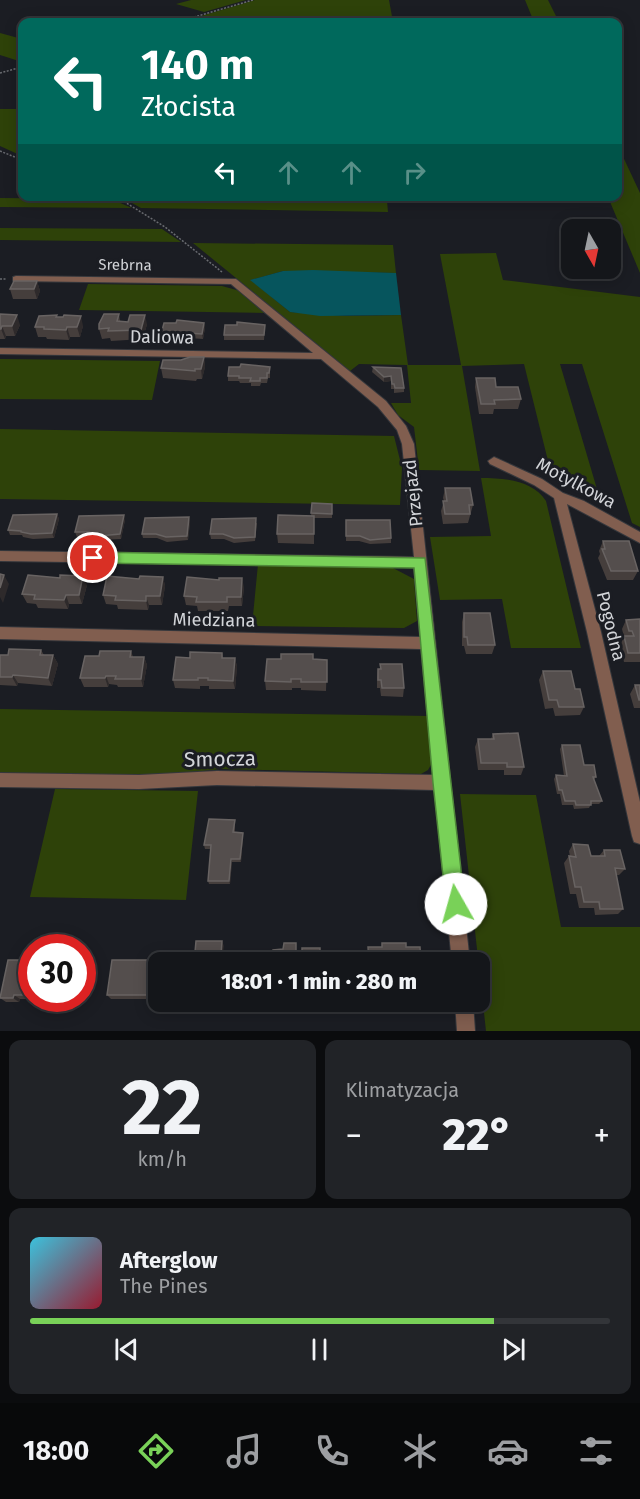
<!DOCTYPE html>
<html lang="pl">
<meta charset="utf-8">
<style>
:root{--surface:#14161a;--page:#212327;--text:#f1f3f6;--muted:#9d9fa2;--line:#333539;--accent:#79d158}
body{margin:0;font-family:"Fira Sans",sans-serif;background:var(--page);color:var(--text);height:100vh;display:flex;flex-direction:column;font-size:22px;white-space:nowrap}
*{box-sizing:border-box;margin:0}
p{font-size:20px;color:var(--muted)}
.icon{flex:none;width:33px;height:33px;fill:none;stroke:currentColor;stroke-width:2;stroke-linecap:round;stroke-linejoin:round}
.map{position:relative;height:1031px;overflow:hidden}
.sheet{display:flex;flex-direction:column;gap:9px;padding:9px;background:#0b0c0e;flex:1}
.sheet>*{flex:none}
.banner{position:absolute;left:18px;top:18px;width:604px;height:183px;border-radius:12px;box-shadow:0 3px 15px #0003,0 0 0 2px var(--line);background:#00695c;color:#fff;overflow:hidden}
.needle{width:39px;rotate:171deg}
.tools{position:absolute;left:561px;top:219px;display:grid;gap:12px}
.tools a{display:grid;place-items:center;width:60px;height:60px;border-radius:12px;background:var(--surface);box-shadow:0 3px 15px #0003,0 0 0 2px var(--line);font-size:30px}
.speed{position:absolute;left:18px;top:934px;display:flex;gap:12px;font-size:30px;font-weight:700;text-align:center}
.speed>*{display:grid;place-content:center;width:78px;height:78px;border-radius:50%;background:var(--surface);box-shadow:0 3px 15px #0003,0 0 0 2px var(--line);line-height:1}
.speed .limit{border:9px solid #d22;background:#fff;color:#111}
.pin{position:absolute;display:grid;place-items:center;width:51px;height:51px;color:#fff;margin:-26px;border:3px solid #fff;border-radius:50%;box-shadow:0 2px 6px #0007}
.me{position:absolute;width:66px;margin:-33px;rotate:353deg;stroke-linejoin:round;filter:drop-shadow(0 0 4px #0008)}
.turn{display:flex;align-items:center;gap:21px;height:126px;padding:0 24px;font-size:27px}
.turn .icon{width:78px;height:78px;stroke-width:2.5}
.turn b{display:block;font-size:42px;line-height:51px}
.lanes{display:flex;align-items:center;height:57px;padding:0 24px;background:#0003;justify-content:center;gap:30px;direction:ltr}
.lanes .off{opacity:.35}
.big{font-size:45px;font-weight:800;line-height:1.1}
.sheet .tile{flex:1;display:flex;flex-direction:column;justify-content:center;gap:9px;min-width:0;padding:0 21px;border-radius:12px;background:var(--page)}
.sheet .dial{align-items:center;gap:0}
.dial b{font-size:78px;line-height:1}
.song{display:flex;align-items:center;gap:18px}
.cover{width:72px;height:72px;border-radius:9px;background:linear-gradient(135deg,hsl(190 70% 55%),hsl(350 70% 35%))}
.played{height:6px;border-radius:3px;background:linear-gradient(90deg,var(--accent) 80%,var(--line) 80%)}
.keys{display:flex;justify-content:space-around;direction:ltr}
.heat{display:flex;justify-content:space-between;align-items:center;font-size:33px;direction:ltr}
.sheet .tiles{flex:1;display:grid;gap:9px;grid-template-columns:1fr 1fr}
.tile:last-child{grid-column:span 2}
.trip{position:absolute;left:148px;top:952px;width:342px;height:60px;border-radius:12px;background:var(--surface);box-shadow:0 3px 15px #0003,0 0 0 2px var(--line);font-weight:800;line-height:60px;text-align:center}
.dock{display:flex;height:96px;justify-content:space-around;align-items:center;background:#08090a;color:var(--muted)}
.dock .icon{width:42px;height:42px}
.dock .selected{color:var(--accent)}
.dock b{font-size:27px;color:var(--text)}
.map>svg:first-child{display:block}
.green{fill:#2e4209}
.water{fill:#06555d}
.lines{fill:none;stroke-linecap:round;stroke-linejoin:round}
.minor-casing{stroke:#35373c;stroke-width:2}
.path{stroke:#6a6c71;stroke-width:1.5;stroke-dasharray:2 1.5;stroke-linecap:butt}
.minor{fill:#815e4f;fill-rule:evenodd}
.wall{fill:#453e3c}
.shaded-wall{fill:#2e2a2b}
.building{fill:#544e4d;stroke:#686362;stroke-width:1.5}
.route{fill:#79d158;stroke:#4f8839;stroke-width:1.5}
.labels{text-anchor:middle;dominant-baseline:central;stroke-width:6;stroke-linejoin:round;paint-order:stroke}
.far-street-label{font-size:15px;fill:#d2d4d8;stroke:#1b1d23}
.street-label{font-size:18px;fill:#d2d4d8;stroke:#1b1d23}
.near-street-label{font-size:21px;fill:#d2d4d8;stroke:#1b1d23}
</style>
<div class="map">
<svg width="640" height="1031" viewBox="0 0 640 1031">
<rect width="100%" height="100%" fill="#1b1d23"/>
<path class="green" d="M191,0H246L204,12L176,4Z
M255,0H389L393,22H181Z
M525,0H548L559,22H534Z
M0,33L22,39V62L0,55Z
M0,109H22V156L0,146Z
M618,146L640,193V273L608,197L618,196Z
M0,198L111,199L132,208L0,207Z
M123,198L387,201L388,212L141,208Z
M0,228L162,229L181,242L0,240Z
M193,243L393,245L396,273L283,271L251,280L290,312L346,316L401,315L408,365H461L440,254L496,253L503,280L640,297V527L632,523L582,364H560L602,506L552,477L524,364L462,366L480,471L419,470L414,427L398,415L391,403H411L407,365L359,364L350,371Z
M88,284L222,286L240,291L268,313L79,310Z
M0,359L160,361L152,400L0,399Z
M0,429L394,436L402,468L400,505L0,499Z
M481,478C503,478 533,480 546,501L581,648H511L502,599L440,600L430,537L491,536Z
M258,564L393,568L414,579L417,621L404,628L252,626Z
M0,709L429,716L432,763L428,770L421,774L220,769L160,776L0,774Z
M55,789L198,791L186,900L30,897Z
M460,794L536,795L561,927H640V1031H486Z"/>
<path class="water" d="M313,270L396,273L401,315L320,316L290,312L250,280L283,271Z"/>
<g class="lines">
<defs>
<path id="minor" d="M16,276L236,279L386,401L406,426L414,444L470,963H452L435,790L217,785L139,789L0,787V773L139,775L217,771L434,775L421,649L0,639V627L420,637L414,567L0,561V551L414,557L402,444L397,430L378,407L321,359L0,354V348L313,353L231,284L13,281V277Z
M494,457L542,479L563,493L584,501L640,532V543L567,504L601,632L640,802V844L634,842L632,836L587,632L554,498L534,485L490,464L488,461Z
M455,1002H473L475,1031H457Z"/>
</defs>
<use href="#minor" class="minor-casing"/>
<path class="path" d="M177,22L253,0
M0,73L22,67
M0,151L22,160
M115,196L165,227L222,272
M0,279H7"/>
<use href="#minor" class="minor"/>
</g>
<path class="wall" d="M37,281L40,291L37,299H13L10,289Z
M0,314L20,325L15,336H6L5,339H0Z
M119,314L120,321L147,324L143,339L111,341L110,338L102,339L99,329Z
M57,315V317L83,326L80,337H70L69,340L47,339L46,337H38L35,327Z
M204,323L205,328L203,339L189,338V341L162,339L161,334Z
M237,325H265L264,340H224V335Z
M204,357L205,367L202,379H197L196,381L163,378L161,368L181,360Z
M373,367L401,368L404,388V392L394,393V389H391V381L384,382L372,372Z
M270,372V378H268L267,383H261L260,386H251V383H240L239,381H228V376Z
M476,378L521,399L518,409H494L493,414H479L475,387Z
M445,488L473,505L468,523L443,524L441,511L444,501L443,498Z
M312,503L332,504V518H314V544L278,543L277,534L311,516Z
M57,514L59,519L54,538L33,539L23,537L22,535H10L8,530Z
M125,520L121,539L100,540L90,537H77L75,532Z
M346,520L391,538V543L370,544L359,541H346Z
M190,522L188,540L167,542L157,538H143L142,534Z
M257,523L255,541L234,543L224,539H211L210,534Z
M603,541L638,571L633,580H607L598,558L600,554L599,551Z
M163,577L165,586L162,605H149L148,610L118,609L117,605L106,604L103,595L139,579Z
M87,585L82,604H69L68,609L38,608L36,604L27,603L22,594Z
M244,587L242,606H229L228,611H198L197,606L186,605L184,596Z
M464,613L495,645L492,654H466L464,646H462V622Z
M640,619V662H624L620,645L624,637L622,629L626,620Z
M41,650L44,655H53L58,664L52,686L18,683L17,686L0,685V655H8Z
M131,651L133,657H144L147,665L143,687H118L117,685L109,684L108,687H84L80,678L99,656Z
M222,653L223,658H235L237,667L235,689H209V686H200V689L175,688L173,680L190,658Z
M313,659L327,660L326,691L301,690V688H292V690H266L265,681Z
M380,664L404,688L403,697L381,696L380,688H377V677L378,669H380Z
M543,671L575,689L584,707L580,715L555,716L553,708L545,709L539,680Z
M635,685H640V708H634L630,694Z
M493,734L524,767L521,775H504V770H478L475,747L478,739H491Z
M562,745L596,777L594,780L602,801L599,804H591L589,808L574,809L573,805H562L560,794H557L554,779L556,775L564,776L560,749Z
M235,820V832L243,836L241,862H232L230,884H209L208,881L211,849H205L204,845Z
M573,844L591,856H599L604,850L625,869L619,875H616L623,909L618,914L595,915L594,908H579L576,894H570L564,863L569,856L570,857L569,851Z
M433,890L442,900L441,903H433L432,893Z
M32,956V999H56H20L19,1002H6L0,998L30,960Z
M155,965L156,985L153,988L151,999H111L107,995Z
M282,1002V1008H263V1006Z"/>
<path class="shaded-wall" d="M37,281L40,291L37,299L34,289Z
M17,315L20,325L15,336L12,326Z
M145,315L147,324L143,339L141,330Z
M81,316L83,326L80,337L77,327Z
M204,323L205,328L203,339L202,334Z
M2,326L6,336L5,339L1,329Z
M67,327L70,337L69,340L66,330Z
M204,357L205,367L202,379L201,369Z
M391,376V381L384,382V377Z
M57,514L59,519L54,538L52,533Z
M124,515L125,520L121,539L120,534Z
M189,517L190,522L188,540L187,536Z
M4,575L9,584L3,603L0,597V588Z
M83,576L87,585L82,604L79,595Z
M163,577L165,586L162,605L160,596Z
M242,578L244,587L242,606L241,597Z
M66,595L69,604L68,609L64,600Z
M146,596L149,605L148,610L146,601Z
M53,655L58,664L52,686L48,678Z
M144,657L147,665L143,687L141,679Z
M235,658L237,667L235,689L233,681Z
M13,675L18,683L17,686L12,677Z
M106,676L109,684L108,687L105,678Z
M243,833V836L241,862L240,859Z
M231,859L232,862L230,884L229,881Z
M222,941L224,946L222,962L221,956Z
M152,960L155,965L156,985L153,988L151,999L148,995Z
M14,995L20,999L19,1002L13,998Z"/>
<path class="building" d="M14,281H37L34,289H10Z
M0,314L17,315L12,326H2L1,329H0Z
M104,314H119L117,321L128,322L130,315H145L141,330L108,331L109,328L99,329V324Z
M57,315L56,317H63L64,315L81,316L77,327H67L66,330L44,329V327H35L39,316Z
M177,320L204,323L202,334L188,333V336L161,334L164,323H176Z
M237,322L265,325L264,335H224L225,325H237Z
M190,357H204L201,369H195V371L161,368L163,360H181Z
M241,364L270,367L269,373H267V378H260V381H250L251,378H239V376H228L229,367H240Z
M373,367L401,368L404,388H395L394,384H392L391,376L384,377Z
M476,378H495L496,387H518L521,399L494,400L495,404H481Z
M445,488H470L473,505H469L470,514H445L443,501H447Z
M312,503L332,504V514L311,513Z
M57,514L52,533L31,534L21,532V531L8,530L13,515Z
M124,515L120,534L99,536L89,532H75L79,516Z
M278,515L314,516V534H277Z
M189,517L187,536L166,537L156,534H142L145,518Z
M256,518L255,537L234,538L223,534H210L212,519Z
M346,520H390L391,538L370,540L360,536H346Z
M603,541H629L638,571H611L602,549H605Z
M0,574L4,575L0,588Z
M28,575L60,578V575L83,576L79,595H66L64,600L34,599L35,595L22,594Z
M107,576L139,579L140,576L163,577L160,596H146V601L115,600L116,596L103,595Z
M187,577L219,580V578H242L241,597H227V602H196L197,597L184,596Z
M464,613H490L495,645H468L467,637H464Z
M640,619V653H628L624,636H634L632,631H629L626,620Z
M9,649L41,650L40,655H53L48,678L13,675L12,677H0V655H8Z
M100,651H131L130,657H144L141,679H115L116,676H106L105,678H80L85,656H99Z
M190,652L222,653V658H235L233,681L208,680V678H198V680H173L176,657L190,658Z
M281,654H313V659L327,660V682H301V679H291V682L265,681L267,659H281Z
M380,664H402L404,688H382L381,680H378V669H381Z
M543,671H571L575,689H580L584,707H559L557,700H549Z
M635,685H640V700H639Z
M518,733L524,767H507V763H481L478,739H494L493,734Z
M562,745H580L584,765H594L596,777H593L602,801H591V805H576L575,801H565L562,790H559L556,775L567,776Z
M209,819L235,820L233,832L243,833L240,859H231L229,881H208L211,845H204Z
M573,844L588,845L591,856H605L604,850H620L625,869L615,868L623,909H600L599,902H584L581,887H575L569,856L576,857Z
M433,890H441L442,900H434Z
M196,941H222L221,956H233V963H194Z
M284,943H296V951H302V948H320V963H273V950L283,949Z
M382,943H406V947H420L421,963H369L368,947H382Z
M30,956H32V995H14L13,998H0L8,960H30Z
M112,960H152L153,980L150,983L148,995H107Z
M263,1002H282V1006H263Z"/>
<path class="route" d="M93,552L425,558L465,904L463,911L456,914L449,911L446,904L433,783L414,568L93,563L88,562L86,558L88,554Z"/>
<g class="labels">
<g class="far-street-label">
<text transform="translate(125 265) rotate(1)">Srebrna</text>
</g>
<g class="street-label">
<text transform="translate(162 337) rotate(1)">Daliowa</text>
<text transform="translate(576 483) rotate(28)">Motylkowa</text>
<text transform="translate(413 493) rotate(-96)">Przejazd</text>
<text transform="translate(214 620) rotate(1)">Miedziana</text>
<text transform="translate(611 626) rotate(76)">Pogodna</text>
</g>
<g class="near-street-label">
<text transform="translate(220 759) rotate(-1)">Smocza</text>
</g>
</g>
</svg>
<div class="tools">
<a><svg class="needle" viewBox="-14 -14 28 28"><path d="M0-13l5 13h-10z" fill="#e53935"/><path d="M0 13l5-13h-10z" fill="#9d9fa2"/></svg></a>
</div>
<div class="speed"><div class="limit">30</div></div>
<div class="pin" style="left:93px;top:558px;background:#d93025"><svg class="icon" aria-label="arrive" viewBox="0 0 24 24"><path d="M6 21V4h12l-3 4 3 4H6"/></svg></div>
<svg class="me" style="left:456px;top:904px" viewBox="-20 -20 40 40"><circle r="19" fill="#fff"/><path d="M0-13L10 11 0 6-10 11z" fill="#79d158"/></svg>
<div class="trip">18:01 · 1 min · 280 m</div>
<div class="banner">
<div class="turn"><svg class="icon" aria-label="left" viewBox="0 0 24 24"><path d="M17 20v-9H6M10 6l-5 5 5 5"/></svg><div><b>140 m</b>Złocista</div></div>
<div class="lanes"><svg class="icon" aria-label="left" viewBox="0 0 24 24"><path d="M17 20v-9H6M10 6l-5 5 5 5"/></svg><svg class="icon off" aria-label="ahead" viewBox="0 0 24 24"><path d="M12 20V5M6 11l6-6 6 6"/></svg><svg class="icon off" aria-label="ahead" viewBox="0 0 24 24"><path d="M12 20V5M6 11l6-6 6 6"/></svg><svg class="icon off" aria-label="right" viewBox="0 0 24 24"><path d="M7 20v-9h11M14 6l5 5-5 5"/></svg></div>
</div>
</div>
<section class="sheet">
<div class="tiles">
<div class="tile dial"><b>22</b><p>km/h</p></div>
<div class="tile"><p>Klimatyzacja</p>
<div class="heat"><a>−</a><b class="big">22°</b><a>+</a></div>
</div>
<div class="tile">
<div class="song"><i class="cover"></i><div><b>Afterglow</b><p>The Pines</p></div></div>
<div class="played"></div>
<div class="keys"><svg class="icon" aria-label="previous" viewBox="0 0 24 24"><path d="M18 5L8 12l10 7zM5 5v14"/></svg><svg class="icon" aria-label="pause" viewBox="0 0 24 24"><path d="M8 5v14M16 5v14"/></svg><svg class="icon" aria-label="next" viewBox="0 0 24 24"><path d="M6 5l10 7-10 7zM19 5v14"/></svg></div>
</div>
</div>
</section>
<nav class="dock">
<b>18:00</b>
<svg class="icon selected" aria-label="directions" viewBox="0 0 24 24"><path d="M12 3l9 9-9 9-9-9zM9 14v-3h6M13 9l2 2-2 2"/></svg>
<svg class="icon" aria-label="music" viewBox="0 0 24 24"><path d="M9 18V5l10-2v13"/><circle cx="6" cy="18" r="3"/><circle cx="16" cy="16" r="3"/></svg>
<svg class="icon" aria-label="phone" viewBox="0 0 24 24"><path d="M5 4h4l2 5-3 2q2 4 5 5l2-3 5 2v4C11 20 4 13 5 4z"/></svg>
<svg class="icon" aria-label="climate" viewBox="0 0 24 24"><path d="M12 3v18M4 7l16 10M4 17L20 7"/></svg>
<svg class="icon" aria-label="car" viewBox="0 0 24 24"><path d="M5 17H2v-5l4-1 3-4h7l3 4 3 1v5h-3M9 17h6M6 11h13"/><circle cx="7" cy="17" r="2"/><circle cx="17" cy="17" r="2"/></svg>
<svg class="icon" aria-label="filters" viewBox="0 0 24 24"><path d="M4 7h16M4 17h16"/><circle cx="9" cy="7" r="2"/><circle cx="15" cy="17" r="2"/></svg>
</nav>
